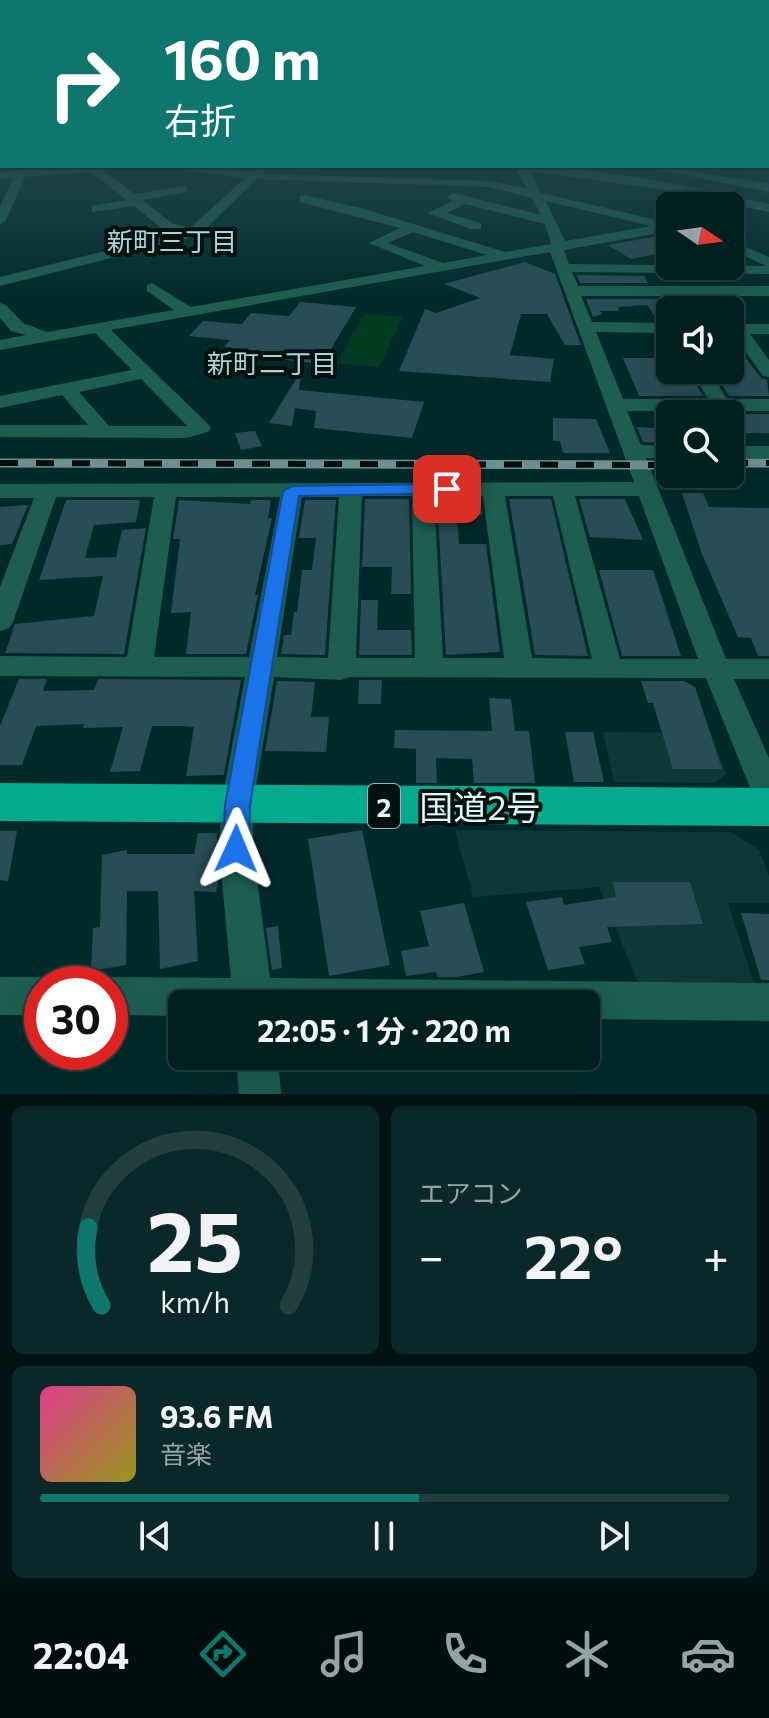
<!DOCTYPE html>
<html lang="ja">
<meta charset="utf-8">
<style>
:root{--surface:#002020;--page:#0a2829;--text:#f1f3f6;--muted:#95a3a5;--line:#223e3e;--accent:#0f766e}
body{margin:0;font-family:Commissioner,"Noto Sans JP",sans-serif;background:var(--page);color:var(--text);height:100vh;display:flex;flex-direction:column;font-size:30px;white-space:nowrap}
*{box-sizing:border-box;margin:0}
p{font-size:26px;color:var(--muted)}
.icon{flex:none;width:44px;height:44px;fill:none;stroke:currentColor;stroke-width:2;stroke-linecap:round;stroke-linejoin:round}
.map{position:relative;height:1094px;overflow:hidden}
.panel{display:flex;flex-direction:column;gap:12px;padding:12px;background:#001212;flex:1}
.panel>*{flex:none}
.hud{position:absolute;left:0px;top:0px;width:770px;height:168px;box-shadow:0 8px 32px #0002,0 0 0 2px var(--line);background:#0f766e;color:#fff;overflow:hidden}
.needle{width:52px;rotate:103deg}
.tools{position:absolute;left:656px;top:192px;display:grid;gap:16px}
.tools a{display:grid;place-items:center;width:88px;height:88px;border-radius:12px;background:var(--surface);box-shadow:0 8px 32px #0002,0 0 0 2px var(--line);font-size:40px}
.speed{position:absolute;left:24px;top:966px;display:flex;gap:16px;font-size:40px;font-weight:700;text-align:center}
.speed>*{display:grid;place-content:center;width:104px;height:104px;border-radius:50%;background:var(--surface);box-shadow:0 8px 32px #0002,0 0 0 2px var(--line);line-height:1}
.speed .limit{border:12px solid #d22;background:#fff;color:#111}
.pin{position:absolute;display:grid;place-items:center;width:68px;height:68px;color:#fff;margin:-34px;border-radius:16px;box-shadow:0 4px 12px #0006}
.me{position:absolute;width:88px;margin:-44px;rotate:1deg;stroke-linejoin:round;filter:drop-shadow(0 0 6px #0008)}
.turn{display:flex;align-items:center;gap:28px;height:168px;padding:0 32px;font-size:36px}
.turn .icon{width:104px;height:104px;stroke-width:2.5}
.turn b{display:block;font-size:56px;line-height:68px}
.big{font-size:60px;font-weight:700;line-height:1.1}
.panel .tile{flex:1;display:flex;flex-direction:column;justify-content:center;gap:12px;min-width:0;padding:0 28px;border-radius:12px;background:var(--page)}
.panel .dial{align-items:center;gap:0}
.dial svg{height:208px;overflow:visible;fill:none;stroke:var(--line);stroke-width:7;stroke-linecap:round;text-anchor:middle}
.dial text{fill:var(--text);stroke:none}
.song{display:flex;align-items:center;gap:24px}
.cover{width:96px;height:96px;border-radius:12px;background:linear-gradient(135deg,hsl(330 70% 55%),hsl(60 70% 35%))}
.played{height:8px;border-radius:4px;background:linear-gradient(90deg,var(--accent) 55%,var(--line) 55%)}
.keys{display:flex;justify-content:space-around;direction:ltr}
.heat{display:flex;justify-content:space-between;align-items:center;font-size:44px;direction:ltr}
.panel .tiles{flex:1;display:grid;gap:12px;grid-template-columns:1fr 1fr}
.tile:last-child{grid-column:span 2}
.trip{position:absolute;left:168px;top:990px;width:432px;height:80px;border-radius:12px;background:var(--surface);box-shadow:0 8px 32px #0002,0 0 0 2px var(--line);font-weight:700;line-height:80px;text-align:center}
.tabs{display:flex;height:128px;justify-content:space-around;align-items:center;background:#000d0d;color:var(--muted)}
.tabs .icon{width:56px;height:56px}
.tabs .selected{color:var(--accent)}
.tabs b{font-size:36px;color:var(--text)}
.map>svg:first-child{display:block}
.built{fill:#0e3838}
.green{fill:#003c20}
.building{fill:#284d56}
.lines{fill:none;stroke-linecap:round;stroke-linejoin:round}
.minor{fill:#1d5e50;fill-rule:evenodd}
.highway{fill:#04aa8e;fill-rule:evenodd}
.rail-casing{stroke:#6f8f8f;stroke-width:9}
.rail{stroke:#021010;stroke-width:6;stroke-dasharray:18;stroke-linecap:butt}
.route{fill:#1a73e8;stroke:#114b97;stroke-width:2}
.labels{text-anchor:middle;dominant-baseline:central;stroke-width:8;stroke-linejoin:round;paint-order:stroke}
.far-neighbourhood-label{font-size:26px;fill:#a9d5d4;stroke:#021010}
.shield{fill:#021010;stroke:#9eb2b2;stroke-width:2}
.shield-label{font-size:26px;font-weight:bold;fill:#e1f7f7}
.near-street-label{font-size:34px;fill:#e1f7f7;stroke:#021010}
</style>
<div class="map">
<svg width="769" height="1094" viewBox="0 0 769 1094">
<rect width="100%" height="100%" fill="#002a2a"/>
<path class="built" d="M603,732L711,733L726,774L715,783L614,782Z
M455,830L731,832L759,850L769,876V903H728L754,984L638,983L599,887L473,897Z"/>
<path class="green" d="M364,314L403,317L379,367L337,363Z"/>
<path class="building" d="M670,234V251L631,259L608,245Z
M525,262L555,274L581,345H565L547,314H521L510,355L554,359L550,382L399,371L425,309L436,313L480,298L444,284Z
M577,275L644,276L648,283H580Z
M586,299H679L687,306L669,307L670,320H658L647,305L618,307L619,311H600L602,314L593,317Z
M300,302L356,307L322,364L261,357L265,352L224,347L230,340L189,336L203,321L242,324L251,313L289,316Z
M730,337L761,378L767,380L769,396H729L713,370H735L730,359Z
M623,358H670V370H688L703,396H639Z
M301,371L299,390L424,402L412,438L314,428L316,411L295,408L292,426L269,423Z
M730,414H769V433H730Z
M553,418L596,419L610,453H563L560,441H553Z
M637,427L656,428L665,443L643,442Z
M255,431L262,446L241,450L235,433Z
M682,493H703L709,507L769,508V656H758L751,638L738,637L702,554Z
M365,499H409L411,594H391L392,567H362Z
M437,499H480L482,515H457L459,544H486L500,652L446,655Z
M509,499H551L588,656L535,655Z
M579,499H625L643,540L590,537Z
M66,500H140L136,522L94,525L85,558L116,557L122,530L146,528L124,654L5,653L15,624L94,616L103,576L39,580Z
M179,500L250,504L251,500H271L268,518H272L255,595H258L246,654H186L191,612L171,613L180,539H173Z
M305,500H336L325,655L281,654L284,635H291L294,612H297L302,570H312L316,538H299Z
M28,505L12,544L0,545V507Z
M599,570H653L681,656H622Z
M361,600H378L377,630H411L412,655H359Z
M19,679H47L43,691L94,690L98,679L241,680L224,775L186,776L194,727L180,726H152L140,771L110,772L123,727L83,728L84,724L36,726L22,765H0V726Z
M359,680H382L381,704H358Z
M277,681L315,682L311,717H329L326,752L265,751Z
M641,681H684L695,687L722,769H673L653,703H648Z
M489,698L511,699L515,731H529L535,783H474L472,759L436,758L437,783H416V749L394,748L395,730L492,731Z
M565,732H593L604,782H574Z
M362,830L390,965L329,976L308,839Z
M0,831H17L8,881L0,880Z
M198,833H217L219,877L216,892L194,891L198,961L160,969L158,891H127L126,965L91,971L93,928L100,927L102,855L127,850V854H194Z
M613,882H690L703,924L607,927L612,942L579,947L585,964L548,970L526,902L562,897L564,905L616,897Z
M464,903L484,972L456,977H437L436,972L406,976L401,951L429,946L420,911Z
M741,913L769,914V980H761Z
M278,926L282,968L272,970L266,928Z"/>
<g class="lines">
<path class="minor" d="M768,147H769V153H768Z
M18,166H30L28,170L126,166L104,171L134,194L187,186V192L142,200L173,224L191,227L245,178L174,169L168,166L251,172L260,167L264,168L265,174L490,181L528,189L513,166C599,166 686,186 769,204V212L679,192L530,171L541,193L670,223V231L564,250L569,264L766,266L730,249V240L769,257V274L572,272L578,286H769V296H581L592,322L670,323V333L596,332L623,399H708L691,370H709L727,399H769V411H627L641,445L670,446V458H646L726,659H769V679H734L769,758V808L758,804L753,795L706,678L350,677L341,680L274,677L253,805V849L270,978L769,983V1021L586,1019V1004H182V1016L110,1015V984H96L110,977L231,978L219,849L221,805L245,677L0,676V656L127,657L154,497H56L13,622L9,628L0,631V587L34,498H0V484L634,482L550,252L111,330L208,424L211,428L208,432L186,438L0,437V425H88L62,395L0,408V396L132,370L95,333L0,350V340L26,335L11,331L0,318V303L6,305L23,323L47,332L174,310L147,291V285L152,283L191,307L425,266L369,243L400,228L300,202V196L304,195L361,208L505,252L551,244L545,224L465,204L446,213L481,223V229H471L428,213L452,201L447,197L453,193L541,215L532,198L490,187L257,179L198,236L0,286V277L178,233L164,230L134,206L92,212V206L127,200L91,172L25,177L6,220L0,224V206L13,178L0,179V173L16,171ZM546,201L651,226L565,241ZM413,232L487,255L443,263L388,243ZM141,379L187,426H109L79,392ZM362,496H412L415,658H356ZM434,496H483L504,658H443ZM505,496H553L592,659L532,658ZM575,496H639L698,659H620ZM176,497H280L249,657H154ZM302,497H339L328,658L277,657Z
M638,166H663L769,184V192Z
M730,324H769V334H750L769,360V377L763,376L733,334H730Z
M730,446H769V458H730Z
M0,977H42L56,984H42V1015H0Z
M236,1056H278L281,1094H239Z"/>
<path class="highway" d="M0,783L769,788V826L0,821Z"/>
<defs>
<path id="rail" d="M0,463L670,465
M730,463H769"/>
</defs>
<use href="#rail" class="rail-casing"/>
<use href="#rail" class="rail"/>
</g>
<linearGradient id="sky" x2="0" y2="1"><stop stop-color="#001717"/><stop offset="0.49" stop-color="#264a55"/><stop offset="1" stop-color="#264a55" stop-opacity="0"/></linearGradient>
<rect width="769" height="299" fill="url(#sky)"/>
<path class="route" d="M447,484L455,489L453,493L299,496L250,805L249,849L246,857L236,860L227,857L223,849L225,805L283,491L292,486Z"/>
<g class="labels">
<g class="far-neighbourhood-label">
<text x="172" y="240">新町三丁目</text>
<text x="272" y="362">新町二丁目</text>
</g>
<rect class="shield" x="368" y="784" width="32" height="44" rx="6"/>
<g class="shield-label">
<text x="384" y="806">2</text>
</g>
<g class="near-street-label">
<text x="480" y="806">国道2号</text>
</g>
</g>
</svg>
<div class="tools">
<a><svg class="needle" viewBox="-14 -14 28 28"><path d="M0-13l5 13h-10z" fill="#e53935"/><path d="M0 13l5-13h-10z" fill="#95a3a5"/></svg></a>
<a><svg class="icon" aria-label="sound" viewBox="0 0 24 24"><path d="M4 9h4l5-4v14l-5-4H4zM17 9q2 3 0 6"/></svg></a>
<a><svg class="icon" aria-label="search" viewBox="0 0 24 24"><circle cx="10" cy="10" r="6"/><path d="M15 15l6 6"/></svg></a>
</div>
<div class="speed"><div class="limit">30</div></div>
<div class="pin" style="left:447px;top:489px;background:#d93025"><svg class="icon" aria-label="arrive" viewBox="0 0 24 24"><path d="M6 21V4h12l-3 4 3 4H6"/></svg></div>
<svg class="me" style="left:236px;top:849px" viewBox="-20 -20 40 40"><path d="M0-17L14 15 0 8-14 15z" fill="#1a73e8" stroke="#fff" stroke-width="4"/></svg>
<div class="trip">22:05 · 1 分 · 220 m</div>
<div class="hud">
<div class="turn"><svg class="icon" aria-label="right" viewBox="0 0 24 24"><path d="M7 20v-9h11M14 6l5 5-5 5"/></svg><div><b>160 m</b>右折</div></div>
</div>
</div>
<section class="panel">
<div class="tiles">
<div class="tile dial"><svg viewBox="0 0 100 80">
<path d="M14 69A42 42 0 1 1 86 69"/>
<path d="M14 69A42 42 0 0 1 9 39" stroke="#0f766e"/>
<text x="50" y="56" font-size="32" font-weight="700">25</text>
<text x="50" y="72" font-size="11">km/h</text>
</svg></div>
<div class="tile"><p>エアコン</p>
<div class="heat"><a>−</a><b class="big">22°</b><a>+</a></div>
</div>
<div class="tile">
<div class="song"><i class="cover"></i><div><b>93.6 FM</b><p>音楽</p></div></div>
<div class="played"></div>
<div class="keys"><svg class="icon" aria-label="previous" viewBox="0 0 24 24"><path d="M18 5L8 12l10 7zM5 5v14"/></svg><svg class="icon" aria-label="pause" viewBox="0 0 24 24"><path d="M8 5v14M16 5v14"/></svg><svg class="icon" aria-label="next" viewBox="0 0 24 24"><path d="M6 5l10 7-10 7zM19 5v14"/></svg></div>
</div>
</div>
</section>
<nav class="tabs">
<b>22:04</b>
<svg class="icon selected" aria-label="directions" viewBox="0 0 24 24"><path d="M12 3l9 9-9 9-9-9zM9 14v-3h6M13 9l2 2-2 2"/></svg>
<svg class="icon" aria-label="music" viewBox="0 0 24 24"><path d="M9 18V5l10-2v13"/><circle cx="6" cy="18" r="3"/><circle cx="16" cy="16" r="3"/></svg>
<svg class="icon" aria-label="phone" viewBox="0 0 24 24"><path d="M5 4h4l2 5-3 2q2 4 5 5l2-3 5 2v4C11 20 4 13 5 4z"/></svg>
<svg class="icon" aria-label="climate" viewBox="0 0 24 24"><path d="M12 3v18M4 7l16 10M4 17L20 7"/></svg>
<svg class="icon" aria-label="car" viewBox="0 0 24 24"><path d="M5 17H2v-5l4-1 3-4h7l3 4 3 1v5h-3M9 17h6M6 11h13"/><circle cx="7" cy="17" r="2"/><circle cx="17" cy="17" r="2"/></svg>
</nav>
